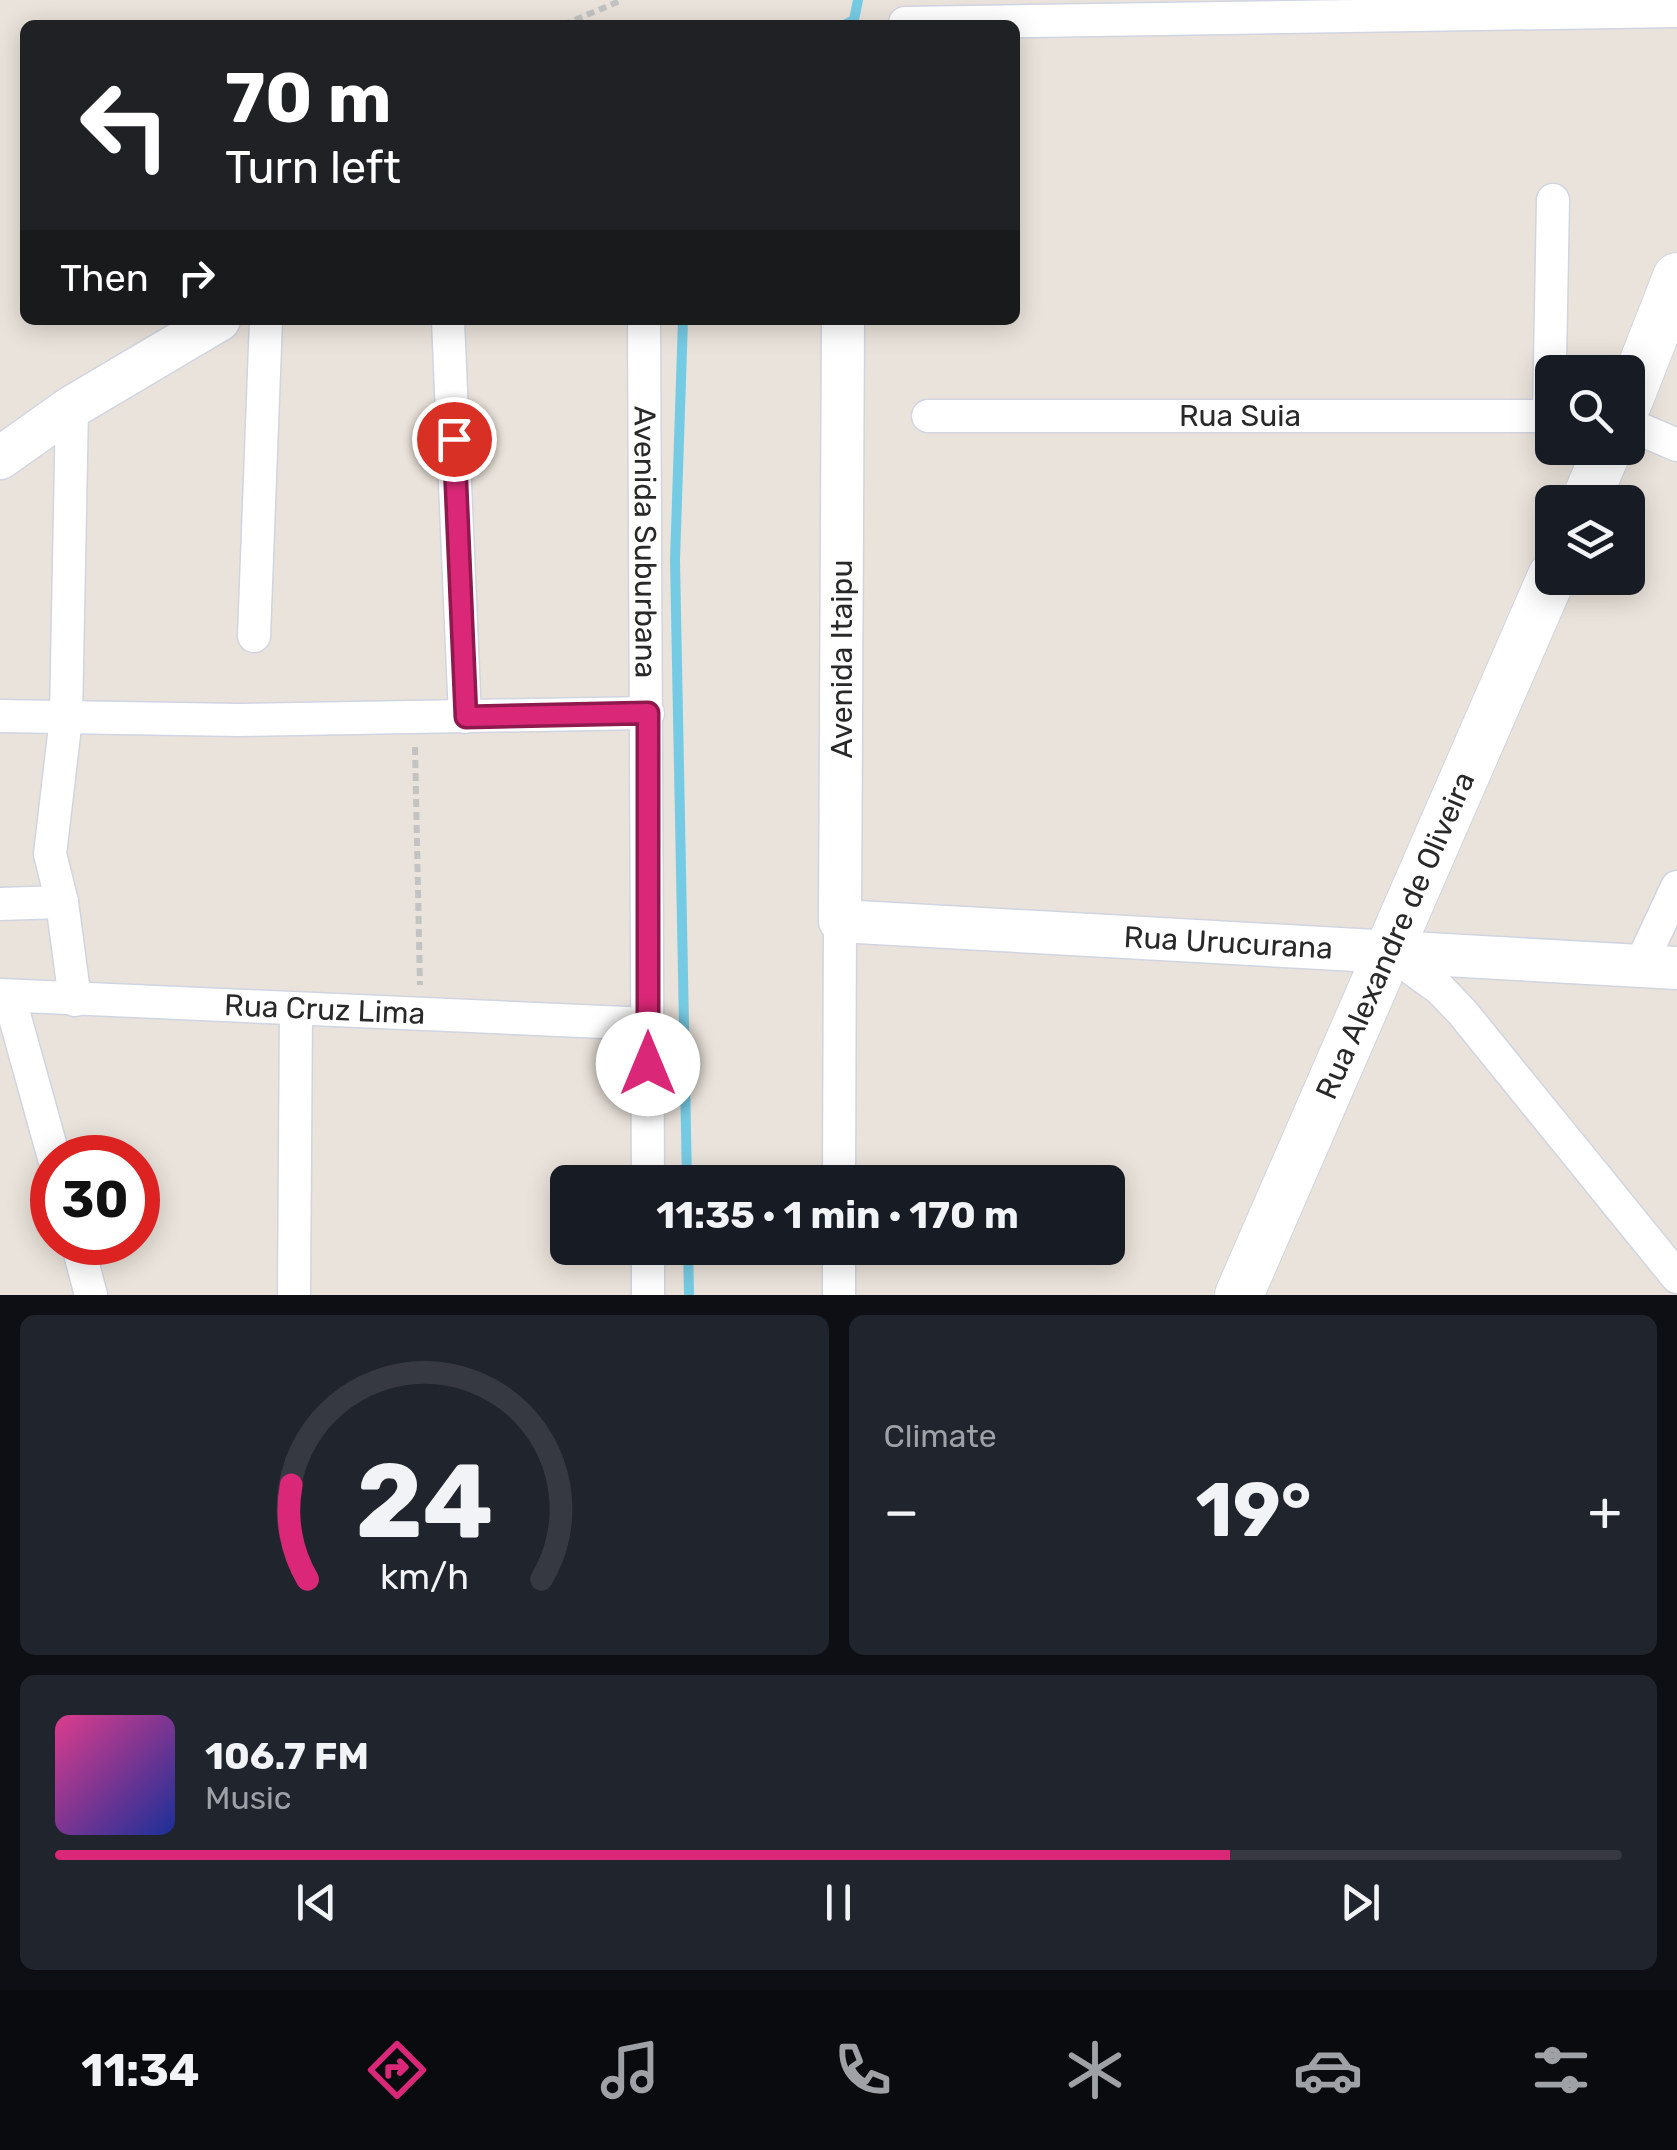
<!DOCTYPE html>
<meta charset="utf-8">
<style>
:root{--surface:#171b24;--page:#20242c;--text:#f1f3f6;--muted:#9ea1a6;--line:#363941;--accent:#db2777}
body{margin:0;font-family:Rubik,sans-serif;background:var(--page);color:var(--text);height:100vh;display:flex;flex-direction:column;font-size:38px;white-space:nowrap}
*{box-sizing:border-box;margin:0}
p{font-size:32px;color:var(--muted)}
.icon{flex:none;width:55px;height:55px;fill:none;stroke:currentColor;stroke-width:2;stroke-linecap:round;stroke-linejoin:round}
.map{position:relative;height:1295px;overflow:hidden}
.sheet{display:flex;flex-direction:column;gap:20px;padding:20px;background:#0d0f14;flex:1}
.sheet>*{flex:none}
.hud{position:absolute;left:20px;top:20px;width:1000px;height:305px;border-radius:15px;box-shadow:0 5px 25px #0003;background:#202124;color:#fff;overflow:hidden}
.tools{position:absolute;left:1535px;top:355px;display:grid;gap:20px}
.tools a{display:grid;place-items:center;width:110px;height:110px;border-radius:15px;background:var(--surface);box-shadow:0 5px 25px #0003;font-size:50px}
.speed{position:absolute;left:30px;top:1135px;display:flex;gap:20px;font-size:50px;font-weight:700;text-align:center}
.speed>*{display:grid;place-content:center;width:130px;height:130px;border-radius:50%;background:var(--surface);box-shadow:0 5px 25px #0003;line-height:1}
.speed .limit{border:15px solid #d22;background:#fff;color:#111}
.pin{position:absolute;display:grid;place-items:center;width:85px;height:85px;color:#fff;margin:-42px;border:5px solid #fff;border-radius:50%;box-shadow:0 2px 10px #0007}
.me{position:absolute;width:110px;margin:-55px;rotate:0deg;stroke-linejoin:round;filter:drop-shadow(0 0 8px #0008)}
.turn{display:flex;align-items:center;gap:35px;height:210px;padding:0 40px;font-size:45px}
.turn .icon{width:130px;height:130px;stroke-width:2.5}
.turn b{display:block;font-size:70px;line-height:85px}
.then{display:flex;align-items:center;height:95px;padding:0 40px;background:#0003;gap:20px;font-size:38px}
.big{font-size:75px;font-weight:700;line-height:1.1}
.sheet .card{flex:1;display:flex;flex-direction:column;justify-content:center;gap:15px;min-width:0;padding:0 35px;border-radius:15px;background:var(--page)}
.sheet .dial{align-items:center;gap:0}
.dial svg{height:260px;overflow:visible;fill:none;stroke:var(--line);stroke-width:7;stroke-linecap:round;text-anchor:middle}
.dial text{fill:var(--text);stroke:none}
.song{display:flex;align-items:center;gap:30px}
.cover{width:120px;height:120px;border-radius:15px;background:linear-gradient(135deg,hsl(330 70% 55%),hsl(230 70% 35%))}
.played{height:10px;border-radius:5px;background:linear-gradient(90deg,var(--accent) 75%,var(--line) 75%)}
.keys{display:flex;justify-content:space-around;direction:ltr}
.heat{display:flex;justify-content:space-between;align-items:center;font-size:55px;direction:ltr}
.sheet .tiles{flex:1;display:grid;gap:20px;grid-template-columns:1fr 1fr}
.card:last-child{grid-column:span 2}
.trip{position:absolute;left:550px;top:1165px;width:575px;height:100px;border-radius:15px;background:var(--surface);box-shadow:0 5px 25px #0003;font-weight:700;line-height:100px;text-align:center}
.tab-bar{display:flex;height:160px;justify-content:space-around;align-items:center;background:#090b0e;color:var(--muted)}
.tab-bar .icon{width:70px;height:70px}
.tab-bar .current{color:var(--accent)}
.tab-bar b{font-size:45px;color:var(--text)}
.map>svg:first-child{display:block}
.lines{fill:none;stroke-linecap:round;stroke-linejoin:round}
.stream{stroke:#76cbe4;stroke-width:10}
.minor-casing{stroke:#d1d4e1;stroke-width:35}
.tertiary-casing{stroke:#d1d4e1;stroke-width:45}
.secondary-casing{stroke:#d1d4e1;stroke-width:50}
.path{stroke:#c3c3c3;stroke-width:6;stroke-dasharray:8 5;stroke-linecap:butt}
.minor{stroke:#fff;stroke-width:32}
.tertiary{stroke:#fff;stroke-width:42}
.secondary{stroke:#fff;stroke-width:48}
.route-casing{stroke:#8e194d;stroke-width:25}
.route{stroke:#db2777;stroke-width:18}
.labels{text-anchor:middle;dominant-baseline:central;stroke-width:8;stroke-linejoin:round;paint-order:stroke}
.street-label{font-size:30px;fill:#292929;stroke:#fff}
</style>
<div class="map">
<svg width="1677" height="1295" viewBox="0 0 1677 1295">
<rect width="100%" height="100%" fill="#eae3db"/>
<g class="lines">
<path class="stream" d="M844,25L854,20L858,0
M683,320L675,560L687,1182
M688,1248L689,1295"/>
<defs>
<g id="minor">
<path d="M905,23L1677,11"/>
<path d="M448,320L465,717"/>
<path id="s1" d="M644,320L648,1182"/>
<path id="s2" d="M928,416H1552"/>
<path d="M1549,416L1553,200"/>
<path d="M1628,424L1677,445"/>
<path d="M254,636L266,320"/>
<path d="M0,716L239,720L648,713"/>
<path d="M62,902L50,854L66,718L72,407"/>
<path d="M0,904L62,902L75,1000"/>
<path d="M1389,952L1440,989L1462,1012L1677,1277"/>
<path d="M1640,966L1677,887"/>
<path id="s3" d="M0,995L648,1024"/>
<path d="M9,996L54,1158"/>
<path d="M839,1182L840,921"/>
<path d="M77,1242L91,1295"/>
<path d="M294,1295L296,1011"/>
<path d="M648,1295V1248"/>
<path d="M839,1295V1248"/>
</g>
<g id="tertiary">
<path id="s4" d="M843,320L840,921L1677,968"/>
<path d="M0,458L72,407L219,320"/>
</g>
<g id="secondary">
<path d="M1628,402L1677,277"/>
<path d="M1585,502L1608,448"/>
<path id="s5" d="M1239,1295L1552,576"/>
</g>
</defs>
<use href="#minor" class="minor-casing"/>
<use href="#tertiary" class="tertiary-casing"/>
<use href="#secondary" class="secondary-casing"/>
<path class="path" d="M563,25L622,0
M415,747L420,985"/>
<use href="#minor" class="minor"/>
<use href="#tertiary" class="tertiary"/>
<use href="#secondary" class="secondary"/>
</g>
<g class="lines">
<defs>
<path id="route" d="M454,439L466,717L648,713V1064"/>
</defs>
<use href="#route" class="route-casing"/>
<use href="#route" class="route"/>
</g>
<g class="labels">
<g class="street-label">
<text stroke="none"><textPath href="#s2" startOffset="312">Rua Suia</textPath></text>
<text stroke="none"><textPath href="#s1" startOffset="222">Avenida Suburbana</textPath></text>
<text transform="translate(842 659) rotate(-90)">Avenida Itaipu</text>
<text stroke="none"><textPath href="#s5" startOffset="392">Rua Alexandre de Oliveira</textPath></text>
<text stroke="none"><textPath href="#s4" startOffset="990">Rua Urucurana</textPath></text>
<text stroke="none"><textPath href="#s3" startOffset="325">Rua Cruz Lima</textPath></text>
</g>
</g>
</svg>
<div class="tools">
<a><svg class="icon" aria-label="search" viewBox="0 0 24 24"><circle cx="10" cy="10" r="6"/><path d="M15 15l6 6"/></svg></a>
<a><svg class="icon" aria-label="layers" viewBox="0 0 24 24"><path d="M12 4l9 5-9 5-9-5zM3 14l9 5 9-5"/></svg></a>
</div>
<div class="speed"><div class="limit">30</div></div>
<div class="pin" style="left:454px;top:439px;background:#d93025"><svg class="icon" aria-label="arrive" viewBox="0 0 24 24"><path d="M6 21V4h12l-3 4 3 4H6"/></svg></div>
<svg class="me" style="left:648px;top:1064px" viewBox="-20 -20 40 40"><circle r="19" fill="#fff"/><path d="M0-13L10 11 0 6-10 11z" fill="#db2777"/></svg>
<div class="trip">11:35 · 1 min · 170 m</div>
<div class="hud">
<div class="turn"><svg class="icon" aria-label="left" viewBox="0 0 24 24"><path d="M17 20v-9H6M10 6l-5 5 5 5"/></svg><div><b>70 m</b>Turn left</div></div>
<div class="then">Then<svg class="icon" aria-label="right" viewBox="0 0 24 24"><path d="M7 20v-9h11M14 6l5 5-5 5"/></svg></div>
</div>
</div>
<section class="sheet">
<div class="tiles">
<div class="card dial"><svg viewBox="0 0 100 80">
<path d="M14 69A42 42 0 1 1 86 69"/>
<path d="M14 69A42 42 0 0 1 9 40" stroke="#db2777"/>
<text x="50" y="56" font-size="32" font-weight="700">24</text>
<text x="50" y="72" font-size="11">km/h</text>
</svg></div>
<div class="card"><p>Climate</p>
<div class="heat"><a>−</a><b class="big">19°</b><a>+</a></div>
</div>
<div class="card">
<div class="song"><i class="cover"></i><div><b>106.7 FM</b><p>Music</p></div></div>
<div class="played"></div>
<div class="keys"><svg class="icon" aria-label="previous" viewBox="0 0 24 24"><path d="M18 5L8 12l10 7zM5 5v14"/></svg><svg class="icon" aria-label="pause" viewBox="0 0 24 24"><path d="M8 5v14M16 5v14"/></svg><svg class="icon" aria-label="next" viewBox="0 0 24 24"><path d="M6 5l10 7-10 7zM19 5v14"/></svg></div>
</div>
</div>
</section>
<nav class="tab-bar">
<b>11:34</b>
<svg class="icon current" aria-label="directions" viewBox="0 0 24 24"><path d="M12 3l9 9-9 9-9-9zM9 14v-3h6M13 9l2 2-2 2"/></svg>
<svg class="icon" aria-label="music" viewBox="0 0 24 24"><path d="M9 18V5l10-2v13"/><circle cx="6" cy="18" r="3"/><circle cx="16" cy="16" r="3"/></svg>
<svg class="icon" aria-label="phone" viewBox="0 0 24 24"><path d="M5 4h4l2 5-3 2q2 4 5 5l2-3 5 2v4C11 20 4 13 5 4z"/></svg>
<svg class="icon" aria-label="climate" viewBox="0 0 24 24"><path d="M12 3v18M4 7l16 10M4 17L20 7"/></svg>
<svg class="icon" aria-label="car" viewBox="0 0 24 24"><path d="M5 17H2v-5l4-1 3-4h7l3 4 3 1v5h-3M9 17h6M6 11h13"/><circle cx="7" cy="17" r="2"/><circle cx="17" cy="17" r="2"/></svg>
<svg class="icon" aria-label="filters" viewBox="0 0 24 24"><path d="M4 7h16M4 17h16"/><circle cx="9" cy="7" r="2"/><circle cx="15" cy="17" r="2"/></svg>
</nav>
